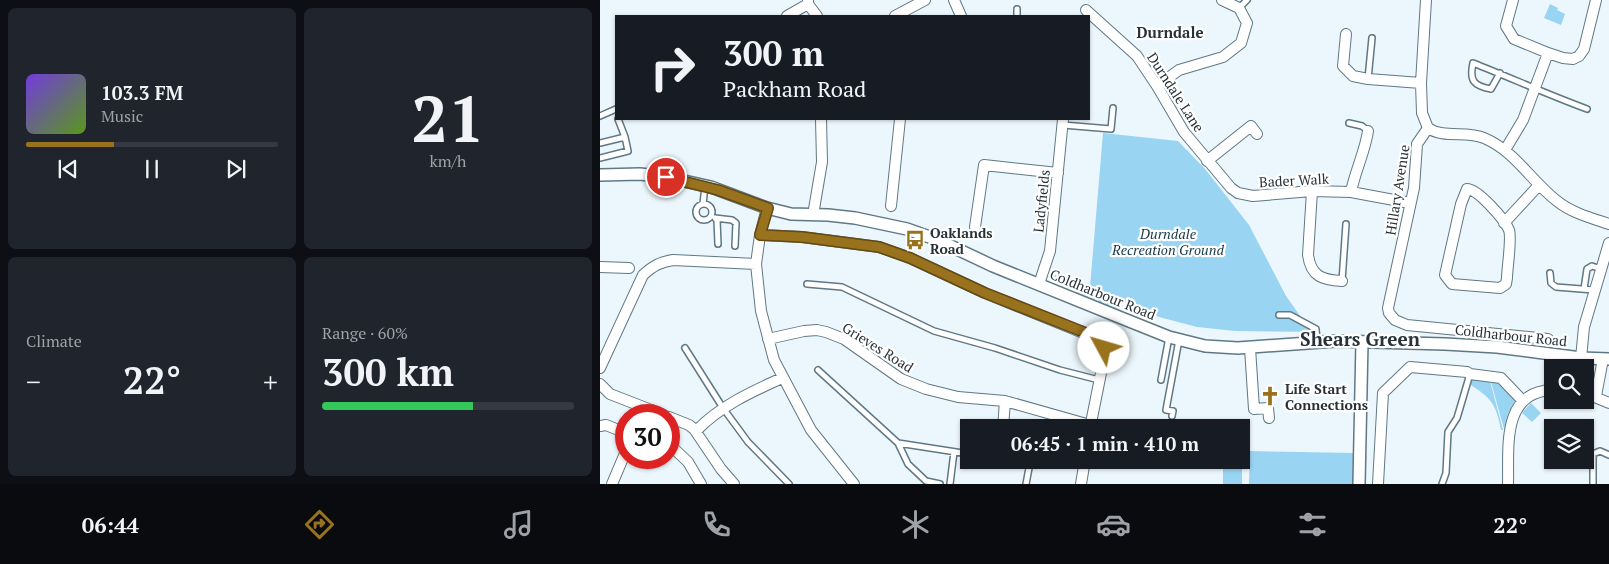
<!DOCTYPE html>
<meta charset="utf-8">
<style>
:root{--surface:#171b24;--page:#20242c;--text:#f1f3f6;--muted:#9ea1a6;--line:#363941;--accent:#99721e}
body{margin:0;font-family:"PT Serif",serif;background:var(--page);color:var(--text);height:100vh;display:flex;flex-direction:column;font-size:19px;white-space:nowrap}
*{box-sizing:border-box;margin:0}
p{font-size:16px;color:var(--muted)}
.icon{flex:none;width:28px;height:28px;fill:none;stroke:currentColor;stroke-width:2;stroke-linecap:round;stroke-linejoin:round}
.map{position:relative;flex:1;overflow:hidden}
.panel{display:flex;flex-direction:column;gap:8px;padding:8px;background:#0d0f14;width:600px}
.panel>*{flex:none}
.top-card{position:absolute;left:15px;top:15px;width:475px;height:105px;border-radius:0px;box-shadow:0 1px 4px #0004;background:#171b24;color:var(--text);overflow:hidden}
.tools{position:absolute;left:944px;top:359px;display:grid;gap:10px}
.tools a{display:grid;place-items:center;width:50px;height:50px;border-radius:0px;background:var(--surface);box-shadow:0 1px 4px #0004;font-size:25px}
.speed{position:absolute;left:15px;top:404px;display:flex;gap:10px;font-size:25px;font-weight:700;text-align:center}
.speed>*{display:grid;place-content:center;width:65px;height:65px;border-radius:50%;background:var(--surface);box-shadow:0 1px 4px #0004;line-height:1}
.speed .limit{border:8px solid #d22;background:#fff;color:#111}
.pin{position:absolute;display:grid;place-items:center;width:42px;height:42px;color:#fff;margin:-21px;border:2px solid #fff;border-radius:50%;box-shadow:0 1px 5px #0007}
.me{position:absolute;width:55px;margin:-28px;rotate:309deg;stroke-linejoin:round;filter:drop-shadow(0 0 4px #0008)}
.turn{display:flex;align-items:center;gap:18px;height:105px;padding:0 25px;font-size:22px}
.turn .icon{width:65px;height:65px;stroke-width:2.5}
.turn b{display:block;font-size:35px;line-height:42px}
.big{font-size:38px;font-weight:800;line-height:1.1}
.panel .tile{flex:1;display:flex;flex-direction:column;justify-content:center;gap:8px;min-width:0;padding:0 18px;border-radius:8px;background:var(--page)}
.panel .dial{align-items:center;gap:0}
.dial b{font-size:65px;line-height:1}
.song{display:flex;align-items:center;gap:15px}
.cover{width:60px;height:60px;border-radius:8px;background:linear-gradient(135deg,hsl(260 70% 55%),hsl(90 70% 35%))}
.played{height:5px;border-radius:2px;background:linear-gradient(90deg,var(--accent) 35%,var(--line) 35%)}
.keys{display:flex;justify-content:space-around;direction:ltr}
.heat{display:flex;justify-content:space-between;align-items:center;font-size:28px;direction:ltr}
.charge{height:8px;border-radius:4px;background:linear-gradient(90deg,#34c759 60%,var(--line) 0)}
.panel .tiles{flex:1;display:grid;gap:8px;grid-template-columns:repeat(2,1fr)}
.trip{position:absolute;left:360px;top:419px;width:290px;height:50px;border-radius:0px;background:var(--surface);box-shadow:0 1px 4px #0004;font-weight:800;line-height:50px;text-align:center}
.tab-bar{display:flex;height:80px;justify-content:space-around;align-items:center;background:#090b0e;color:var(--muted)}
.tab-bar .icon{width:35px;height:35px}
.tab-bar .active{color:var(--accent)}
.tab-bar b{font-size:22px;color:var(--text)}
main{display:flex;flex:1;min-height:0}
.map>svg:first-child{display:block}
.green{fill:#99d4f2}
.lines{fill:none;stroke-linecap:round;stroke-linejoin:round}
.service-casing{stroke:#5f7885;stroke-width:8}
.minor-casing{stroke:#5f7885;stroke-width:12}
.tertiary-casing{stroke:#5f7885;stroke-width:14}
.service{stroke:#fff;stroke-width:5}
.minor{stroke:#fff;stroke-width:10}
.tertiary{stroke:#fff;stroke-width:11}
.route-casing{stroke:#634a14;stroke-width:12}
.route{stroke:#99721e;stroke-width:9}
.labels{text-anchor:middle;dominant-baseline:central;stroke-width:4.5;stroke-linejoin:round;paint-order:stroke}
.street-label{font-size:14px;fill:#273238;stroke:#fff}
.poi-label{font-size:14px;font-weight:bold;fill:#273238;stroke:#fff;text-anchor:start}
.park-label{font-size:14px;font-style:italic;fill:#163747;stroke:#fff}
.neighbourhood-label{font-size:15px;font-weight:bold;fill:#273238;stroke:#fff}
.district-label{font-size:19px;font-weight:bold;fill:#273238;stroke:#fff}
</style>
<main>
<section class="panel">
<div class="tiles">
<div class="tile">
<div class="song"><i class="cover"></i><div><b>103.3 FM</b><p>Music</p></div></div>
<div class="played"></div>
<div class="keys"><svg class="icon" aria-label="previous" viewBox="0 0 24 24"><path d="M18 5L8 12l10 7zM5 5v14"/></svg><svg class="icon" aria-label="pause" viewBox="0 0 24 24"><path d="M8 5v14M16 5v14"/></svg><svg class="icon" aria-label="next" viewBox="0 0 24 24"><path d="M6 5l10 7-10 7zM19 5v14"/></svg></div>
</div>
<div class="tile dial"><b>21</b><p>km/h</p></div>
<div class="tile"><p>Climate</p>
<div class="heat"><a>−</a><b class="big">22°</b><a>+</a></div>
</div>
<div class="tile"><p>Range · 60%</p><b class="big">300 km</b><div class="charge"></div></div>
</div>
</section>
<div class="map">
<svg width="1009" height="484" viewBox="0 0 1009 484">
<rect width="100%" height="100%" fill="#ecf7fd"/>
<path class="green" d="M950,4L958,8L957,10L965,14L961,25L944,18Z
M503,133L578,141L605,169L649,225L686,296L703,320L717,327L719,332L635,331L597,327L559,317L490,287Z
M451,273L497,293L524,313L477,293V291C468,287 451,284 451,273Z
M870,379L890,381L903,430H901C896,403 891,398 868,383Z
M891,382L900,383L916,401L908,413L904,429Z
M931,403L941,413L932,422L922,413Z
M650,451L754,453L753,484H649Z
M623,461H642V484H623Z"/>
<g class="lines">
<defs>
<path id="service" d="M639,8L647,0
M417,16V9
M900,73L891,89C874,86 869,81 873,63C911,78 949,95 987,109
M768,79L772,38
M0,116L16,109
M749,123L762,126L768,131
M463,125L511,129L513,108
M0,143L25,137L18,119
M0,158L28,151L25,137
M103,204L105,186
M96 212a8 8 0 1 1 16 0a8 8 0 1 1-16 0Z
M115,218L132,220L136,223L135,246
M115,218L117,220L118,244
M950,273L951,283L956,287L994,290
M742,281L746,224
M207,284L242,287L334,331L395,348L460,370L499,380
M984,289L987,269L992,266L1001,269
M679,315H690L716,329L717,342
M85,348L123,408L148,442L189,484
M218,370L298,443L308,464L326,481L340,484
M561,380L569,337
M572,416L573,411L566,410L579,340
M298,443L369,454
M406,460L425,464L429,468L426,484
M350,484L354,452
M842,484L846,473L848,432L857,418L870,374
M993,484V454L1000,451L1009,455"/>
<path id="minor" d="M208,0V4L217,16
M354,0L361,16
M826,0L821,83L822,113L828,128
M913,0L906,26L914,39L948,53L963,58L973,59L979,56L984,49L996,0
M486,10L537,56L557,86L584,132L631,188L638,193L653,196L712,191L751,192L810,203
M187,16L208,4
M295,16L325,0
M746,34L743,66L753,76L768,79L821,83
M557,86L579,70L623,57L641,43L647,23L639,8L622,0
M828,128L817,144L814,188L788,308L789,313L795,320L807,325L948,339
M828,128C844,139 867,130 884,138C915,151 931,181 957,201C972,213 991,218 1009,224
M905,150L923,120L948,53
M607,161L651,126L657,134
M867,189C878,189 905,220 909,230C912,238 907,269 907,278L906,284L900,288L852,284L845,275L861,204Z
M712,191L708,255C711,277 723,280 742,281
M751,192C755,171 765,152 768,131
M291,206L300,119
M167,208L160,235L156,264L161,311L174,360L211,430L254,484
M213,215L222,162L221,119
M904,223L939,185
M375,227L384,165L458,173
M160,235L202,237L279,247L310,258L385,293L493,337L502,344L505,353L490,428
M0,267L29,268
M439,284L450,251L463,119
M486,333C486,341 496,358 503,362
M168,339L204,331L217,330L226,332L244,339L301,379L326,389L358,397L405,401L490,425
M650,348L654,409L668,408L669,418
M981,358L984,327L1009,243
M0,368L43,275C53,266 60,262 73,260L156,264
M0,384L10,394L64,415
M985,393L1009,403
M996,396L1003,359
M69,417L89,425L94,429L121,469L134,484
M0,426L6,425L26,433
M403,428L405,401
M96,431C120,406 151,392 182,378
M69,444L88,462L101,484
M12,484L26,451
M481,484L485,460
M778,484L783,393L810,367L867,372L870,374L901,378L923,401
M908,484C909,448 901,392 952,390"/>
<path id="tertiary" d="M0,175L40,174L66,177L111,187L167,208L191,214L228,215L255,218L307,229L338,240L393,266L524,319L569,337L605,346L638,348L736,341L845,344L897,347L981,358L1009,359
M759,484L762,342"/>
</defs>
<use href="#service" class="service-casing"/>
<use href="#minor" class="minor-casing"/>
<use href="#tertiary" class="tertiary-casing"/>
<use href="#service" class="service"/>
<use href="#minor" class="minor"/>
<use href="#tertiary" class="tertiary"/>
</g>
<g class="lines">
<defs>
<path id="route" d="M66,177L118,190L168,208L160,235L202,237L279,247L310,258L385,293L486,333L500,341L504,348"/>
</defs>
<use href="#route" class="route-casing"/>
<use href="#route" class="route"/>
</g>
<defs>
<symbol id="bus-bare" viewBox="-9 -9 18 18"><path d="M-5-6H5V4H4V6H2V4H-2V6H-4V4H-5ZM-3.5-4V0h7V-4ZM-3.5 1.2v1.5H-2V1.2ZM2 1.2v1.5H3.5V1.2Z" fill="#99721e" stroke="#fff" stroke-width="2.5" paint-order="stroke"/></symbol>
<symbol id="church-bare" viewBox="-9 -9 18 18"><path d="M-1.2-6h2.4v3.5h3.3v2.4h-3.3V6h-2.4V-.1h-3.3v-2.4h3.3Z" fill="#99721e" stroke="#fff" stroke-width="2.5" paint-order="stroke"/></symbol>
</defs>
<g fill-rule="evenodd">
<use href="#bus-bare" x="301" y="226" width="28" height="28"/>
<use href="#church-bare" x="656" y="382" width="28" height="28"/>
</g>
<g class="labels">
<g class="street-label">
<text transform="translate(576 92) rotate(57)">Durndale Lane</text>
<text transform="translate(694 180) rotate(-3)">Bader Walk</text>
<text transform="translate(797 190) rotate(-81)">Hillary Avenue</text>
<text transform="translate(441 201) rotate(-84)">Ladyfields</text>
<text transform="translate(503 294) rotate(22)">Coldharbour Road</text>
<text transform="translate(911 335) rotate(6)">Coldharbour Road</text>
<text transform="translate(278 347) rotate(32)">Grieves Road</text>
</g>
<g class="poi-label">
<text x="330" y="232">Oaklands<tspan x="330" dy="16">Road</tspan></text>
<text x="685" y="388">Life Start<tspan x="685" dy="16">Connections</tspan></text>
</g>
<g class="park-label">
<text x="568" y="233">Durndale<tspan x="568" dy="16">Recreation Ground</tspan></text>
</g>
<g class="neighbourhood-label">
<text x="570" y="32">Durndale</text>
</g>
<g class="district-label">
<text x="760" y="338">Shears Green</text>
</g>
</g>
</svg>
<div class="tools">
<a><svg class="icon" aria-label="search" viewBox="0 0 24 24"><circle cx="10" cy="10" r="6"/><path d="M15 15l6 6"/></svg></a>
<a><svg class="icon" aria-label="layers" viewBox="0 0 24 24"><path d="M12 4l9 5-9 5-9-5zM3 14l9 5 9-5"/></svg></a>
</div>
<div class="speed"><div class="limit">30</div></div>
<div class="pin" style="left:66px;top:177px;background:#d93025"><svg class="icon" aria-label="arrive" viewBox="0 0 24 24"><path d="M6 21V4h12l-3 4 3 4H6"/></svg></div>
<svg class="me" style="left:504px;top:348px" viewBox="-20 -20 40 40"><circle r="19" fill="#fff"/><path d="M0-13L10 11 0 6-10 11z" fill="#99721e"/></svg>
<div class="trip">06:45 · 1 min · 410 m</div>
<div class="top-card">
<div class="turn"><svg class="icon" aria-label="right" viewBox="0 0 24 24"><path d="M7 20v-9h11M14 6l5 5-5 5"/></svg><div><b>300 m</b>Packham Road</div></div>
</div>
</div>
</main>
<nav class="tab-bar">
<b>06:44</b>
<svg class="icon active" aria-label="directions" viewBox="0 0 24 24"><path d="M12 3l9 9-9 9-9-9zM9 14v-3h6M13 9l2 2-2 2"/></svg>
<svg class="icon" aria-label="music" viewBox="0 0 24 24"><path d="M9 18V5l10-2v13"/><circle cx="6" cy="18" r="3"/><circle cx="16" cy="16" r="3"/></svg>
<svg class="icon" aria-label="phone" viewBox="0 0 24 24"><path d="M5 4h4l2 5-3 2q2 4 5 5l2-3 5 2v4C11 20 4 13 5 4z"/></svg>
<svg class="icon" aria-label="climate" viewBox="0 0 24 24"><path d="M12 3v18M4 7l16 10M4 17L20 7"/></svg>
<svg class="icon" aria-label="car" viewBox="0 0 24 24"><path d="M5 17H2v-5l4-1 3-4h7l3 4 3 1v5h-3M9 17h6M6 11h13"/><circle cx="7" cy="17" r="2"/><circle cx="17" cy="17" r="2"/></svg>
<svg class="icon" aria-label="filters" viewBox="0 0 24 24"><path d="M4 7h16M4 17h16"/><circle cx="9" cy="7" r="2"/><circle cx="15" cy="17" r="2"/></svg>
<b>22°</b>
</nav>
